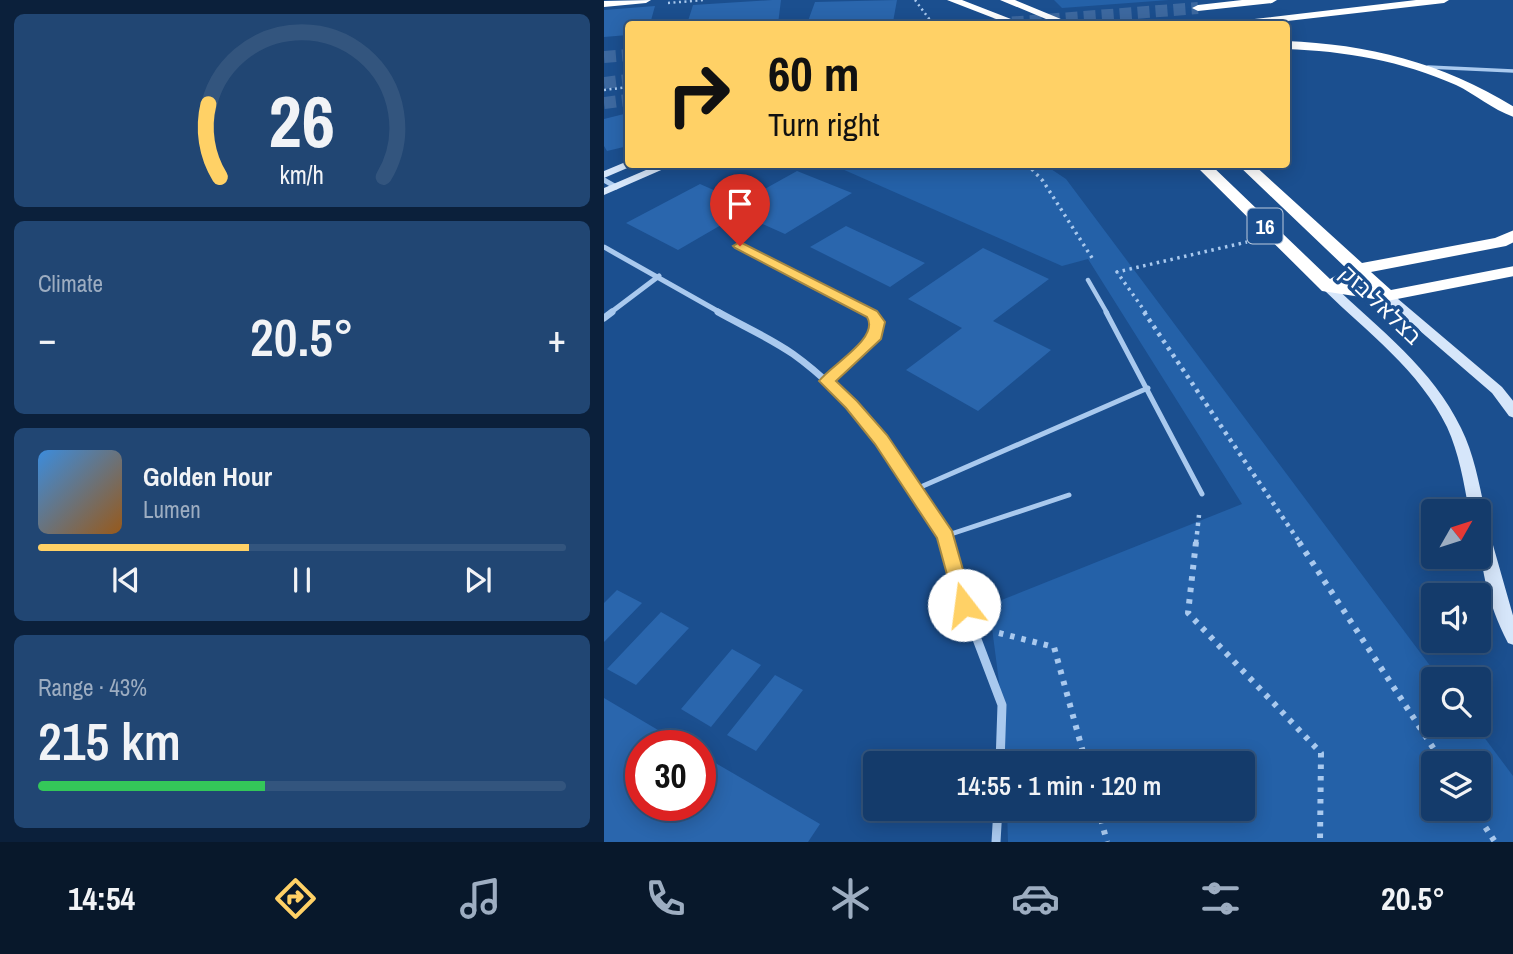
<!DOCTYPE html>
<meta charset="utf-8">
<style>
:root{--surface:#143b6b;--page:#214673;--text:#f1f3f6;--muted:#9dadc1;--line:#33557e;--accent:#ffd166}
body{margin:0;font-family:"Archivo Narrow",Heebo,sans-serif;background:var(--page);color:var(--text);height:100vh;display:flex;flex-direction:column;font-size:26px;white-space:nowrap}
*{box-sizing:border-box;margin:0}
p{font-size:23px;color:var(--muted)}
.icon{flex:none;width:38px;height:38px;fill:none;stroke:currentColor;stroke-width:2;stroke-linecap:round;stroke-linejoin:round}
.map{position:relative;flex:1;overflow:hidden}
.drawer{display:flex;flex-direction:column;gap:14px;padding:14px;background:#0b203b;width:604px}
.drawer>*{flex:none}
.top-card{position:absolute;left:21px;top:21px;width:665px;height:147px;border-radius:7px;box-shadow:0 4px 18px #0003,0 0 0 2px var(--line);background:#ffd166;color:#111;overflow:hidden}
.needle{width:46px;rotate:51deg}
.tools{position:absolute;left:817px;top:499px;display:grid;gap:14px}
.tools a{display:grid;place-items:center;width:70px;height:70px;border-radius:7px;background:var(--surface);box-shadow:0 4px 18px #0003,0 0 0 2px var(--line);font-size:35px}
.speed{position:absolute;left:21px;top:730px;display:flex;gap:14px;font-size:35px;font-weight:700;text-align:center}
.speed>*{display:grid;place-content:center;width:91px;height:91px;border-radius:50%;background:var(--surface);box-shadow:0 4px 18px #0003,0 0 0 2px var(--line);line-height:1}
.speed .limit{border:10px solid #d22;background:#fff;color:#111}
.pin{position:absolute;display:grid;place-items:center;width:60px;height:60px;color:#fff;margin:-72px -30px;border-radius:50% 50% 50% 0;rotate:-45deg;box-shadow:0 0 7px #0007}
.pin .icon{rotate:45deg}
.me{position:absolute;width:77px;margin:-38px;rotate:345deg;stroke-linejoin:round;filter:drop-shadow(0 0 5px #0008)}
.turn{display:flex;align-items:center;gap:24px;height:147px;padding:0 28px;font-size:32px}
.turn .icon{width:91px;height:91px;stroke-width:2.5}
.turn b{display:block;font-size:49px;line-height:60px}
.big{font-size:52px;font-weight:600;line-height:1.1}
.drawer .card{flex:1;display:flex;flex-direction:column;justify-content:center;gap:10px;min-width:0;padding:0 24px;border-radius:10px;background:var(--page)}
.drawer .dial{align-items:center;gap:0}
.dial svg{height:182px;overflow:visible;fill:none;stroke:var(--line);stroke-width:7;stroke-linecap:round;text-anchor:middle}
.dial text{fill:var(--text);stroke:none}
.song{display:flex;align-items:center;gap:21px}
.cover{width:84px;height:84px;border-radius:10px;background:linear-gradient(135deg,hsl(210 70% 55%),hsl(30 70% 35%))}
.played{height:7px;border-radius:4px;background:linear-gradient(90deg,var(--accent) 40%,var(--line) 40%)}
.keys{display:flex;justify-content:space-around;direction:ltr}
.heat{display:flex;justify-content:space-between;align-items:center;font-size:38px;direction:ltr}
.charge{height:10px;border-radius:5px;background:linear-gradient(90deg,#34c759 43%,var(--line) 0)}
.trip{position:absolute;left:259px;top:751px;width:392px;height:70px;border-radius:7px;background:var(--surface);box-shadow:0 4px 18px #0003,0 0 0 2px var(--line);font-weight:600;line-height:70px;text-align:center}
.dock{display:flex;height:112px;justify-content:space-around;align-items:center;background:#08182b;color:var(--muted)}
.dock .icon{width:49px;height:49px}
.dock .selected{color:var(--accent)}
.dock b{font-size:32px;color:var(--text)}
main{display:flex;flex:1;min-height:0}
.map>svg:first-child{display:block}
.green{fill:#2461a8;fill-rule:evenodd}
.building{fill:#2a66ad}
.lines{fill:none;stroke-linecap:round;stroke-linejoin:round}
.highway-tunnel{stroke:#3d69a0;stroke-width:12;stroke-dasharray:12 6;stroke-linecap:butt}
.path-far3{stroke:#a9c9ee;stroke-width:2.5;stroke-dasharray:2 3.5;stroke-linecap:butt}
.path-far2{stroke:#a9c9ee;stroke-width:3.5;stroke-dasharray:2.5 4.5;stroke-linecap:butt}
.path-far1{stroke:#a9c9ee;stroke-width:4.5;stroke-dasharray:3.5 5;stroke-linecap:butt}
.path{stroke:#a9c9ee;stroke-width:6;stroke-dasharray:4.5 7;stroke-linecap:butt}
.lane-far2{stroke:#a9c9ee;stroke-width:3.5}
.lane-far1{stroke:#a9c9ee;stroke-width:4.5}
.lane{stroke:#a9c9ee;stroke-width:5}
.street-far2{stroke:#a9c9ee;stroke-width:5}
.street-far1{stroke:#a9c9ee;stroke-width:7}
.street{stroke:#a9c9ee;stroke-width:9}
.secondary{fill:#d6e6fa;fill-rule:evenodd}
.highway{fill:#fff;fill-rule:evenodd}
.route{fill:#ffd166;stroke:#a68842;stroke-width:2}
.labels{text-anchor:middle;dominant-baseline:central;stroke-width:7;stroke-linejoin:round;paint-order:stroke}
.shield{fill:#1b4f8f;stroke:#bbcadd;stroke-width:2}
.shield-label{font-size:21px;font-weight:bold;fill:#fff}
.street-label{font-size:23px;fill:#fff;stroke:#1b4f8f}
</style>
<main>
<section class="drawer">
<div class="card dial"><svg viewBox="0 0 100 80">
<path d="M14 69A42 42 0 1 1 86 69"/>
<path d="M14 69A42 42 0 0 1 9 37" stroke="#ffd166"/>
<text x="50" y="56" font-size="32" font-weight="700">26</text>
<text x="50" y="72" font-size="11">km/h</text>
</svg></div>
<div class="card"><p>Climate</p>
<div class="heat"><a>−</a><b class="big">20.5°</b><a>+</a></div>
</div>
<div class="card">
<div class="song"><i class="cover"></i><div><b>Golden Hour</b><p>Lumen</p></div></div>
<div class="played"></div>
<div class="keys"><svg class="icon" aria-label="previous" viewBox="0 0 24 24"><path d="M18 5L8 12l10 7zM5 5v14"/></svg><svg class="icon" aria-label="pause" viewBox="0 0 24 24"><path d="M8 5v14M16 5v14"/></svg><svg class="icon" aria-label="next" viewBox="0 0 24 24"><path d="M6 5l10 7-10 7zM19 5v14"/></svg></div>
</div>
<div class="card"><p>Range · 43%</p><b class="big">215 km</b><div class="charge"></div></div>
</section>
<div class="map">
<svg width="910" height="842" viewBox="0 0 910 842">
<rect width="100%" height="100%" fill="#1b4f8f"/>
<path class="green" d="M450,0H565L458,8Z
M229,165H441L462,179L836,679H830V724L871,725L909,776V842H404L403,809L639,808V763H400L398,705L385,605L638,504L484,259L458,266ZM830,763H875V808H830Z"/>
<path class="building" d="M168,0H177L174,24H83L89,5Z
M293,0L289,22L203,24L211,2Z
M51,6L46,24H24V35L0,37V10Z
M24,113V146L3,151L0,146V119Z
M193,171L248,193L181,234L136,214L74,250L22,223L96,184L137,202Z
M242,226L321,263L286,287L206,247Z
M379,248L445,279L389,321L447,350L374,411L302,370L358,328L304,299Z
M13,590L38,603L0,642V603Z
M57,612L85,628L32,685L3,669Z
M128,649L157,665L107,727L77,709Z
M171,675L199,690L152,751L123,735Z
M0,698L81,746H37V805H96V754L216,824L204,842H0Z"/>
<g class="lines">
<path class="highway-tunnel" d="M390,24L594,8
M0,57L24,55
M0,83L24,80
M0,103L24,100"/>
<path class="path-far3" d="M311,0L329,24
M64,3L100,0
M0,90L24,87"/>
<path class="path-far2" d="M423,164L439,181L490,261
M542,313L513,272L643,242"/>
<path class="path-far1" d="M540,312L696,543
M592,543L595,515"/>
<path class="path" d="M592,542L584,613L717,753L716,842
M695,542L839,763
M395,633L450,647L482,763
M494,808L503,842
M869,808L891,842"/>
<path class="lane-far2" d="M824,67L910,71"/>
<path class="lane-far1" d="M136,246L267,313
M484,280L503,313"/>
<path class="lane" d="M502,312L598,494
M223,381L272,336L274,322L263,312
M312,489L544,388
M341,536L465,495"/>
<path class="street-far2" d="M0,180L12,187
M0,247L117,313
M6,313L55,276"/>
<path class="street-far1" d="M114,312C139,326 166,338 189,354C256,402 297,469 341,536L343,543
M0,318L8,312"/>
<path class="street" d="M343,542L360,605L398,705L396,763
M392,842L394,808"/>
<path class="secondary" d="M24,161V164H30L28,166L0,178V171Z
M56,164H71L0,195V188Z
M724,283L728,284C775,329 829,369 857,428C870,454 875,483 881,511L878,515L875,516V511H865C860,483 855,453 843,427C816,371 763,332 720,290L718,287Z
M783,292L787,293L898,387L910,402V418L905,416L888,393L779,299L777,296Z
M875,518L881,520L883,524L910,619V645L904,643C883,602 875,564 875,518Z"/>
<path class="highway" d="M47,0L42,3L0,7V1Z
M343,0H358L420,24H405Z
M396,0H411L469,24H454Z
M638,0H673L668,3L594,11L588,8L594,5Z
M812,0H845L840,3L658,24H627L633,21Z
M682,41C763,44 840,63 910,107V117C889,110 871,94 852,85C798,61 741,51 682,49Z
M590,164H606L726,279L743,269L633,164H649L758,263L891,238L910,230V242L902,246L767,272L787,290L910,266V276L783,301L718,291ZM753,278L764,288L741,284Z"/>
</g>
<path class="route" d="M136,242L273,311L281,322L277,339L232,381L253,401L283,435L348,531L369,605L366,611L360,613L353,611L333,538L271,444L242,408L215,381C227,365 276,338 263,317L131,248L129,246Z"/>
<g class="labels">
<rect class="shield" x="643.5" y="208.5" width="35" height="35" rx="5"/>
<g class="shield-label">
<text x="661" y="226">16</text>
</g>
<g class="street-label">
<text transform="translate(777 304) rotate(44)">בצלאל בזק</text>
</g>
</g>
</svg>
<div class="tools">
<a><svg class="needle" viewBox="-14 -14 28 28"><path d="M0-13l5 13h-10z" fill="#e53935"/><path d="M0 13l5-13h-10z" fill="#9dadc1"/></svg></a>
<a><svg class="icon" aria-label="sound" viewBox="0 0 24 24"><path d="M4 9h4l5-4v14l-5-4H4zM17 9q2 3 0 6"/></svg></a>
<a><svg class="icon" aria-label="search" viewBox="0 0 24 24"><circle cx="10" cy="10" r="6"/><path d="M15 15l6 6"/></svg></a>
<a><svg class="icon" aria-label="layers" viewBox="0 0 24 24"><path d="M12 4l9 5-9 5-9-5zM3 14l9 5 9-5"/></svg></a>
</div>
<div class="speed"><div class="limit">30</div></div>
<div class="pin" style="left:136px;top:246px;background:#d93025"><svg class="icon" aria-label="arrive" viewBox="0 0 24 24"><path d="M6 21V4h12l-3 4 3 4H6"/></svg></div>
<svg class="me" style="left:360px;top:605px" viewBox="-20 -20 40 40"><circle r="19" fill="#fff"/><path d="M0-13L10 11 0 6-10 11z" fill="#ffd166"/></svg>
<div class="trip">14:55 · 1 min · 120 m</div>
<div class="top-card">
<div class="turn"><svg class="icon" aria-label="right" viewBox="0 0 24 24"><path d="M7 20v-9h11M14 6l5 5-5 5"/></svg><div><b>60 m</b>Turn right</div></div>
</div>
</div>
</main>
<nav class="dock">
<b>14:54</b>
<svg class="icon selected" aria-label="directions" viewBox="0 0 24 24"><path d="M12 3l9 9-9 9-9-9zM9 14v-3h6M13 9l2 2-2 2"/></svg>
<svg class="icon" aria-label="music" viewBox="0 0 24 24"><path d="M9 18V5l10-2v13"/><circle cx="6" cy="18" r="3"/><circle cx="16" cy="16" r="3"/></svg>
<svg class="icon" aria-label="phone" viewBox="0 0 24 24"><path d="M5 4h4l2 5-3 2q2 4 5 5l2-3 5 2v4C11 20 4 13 5 4z"/></svg>
<svg class="icon" aria-label="climate" viewBox="0 0 24 24"><path d="M12 3v18M4 7l16 10M4 17L20 7"/></svg>
<svg class="icon" aria-label="car" viewBox="0 0 24 24"><path d="M5 17H2v-5l4-1 3-4h7l3 4 3 1v5h-3M9 17h6M6 11h13"/><circle cx="7" cy="17" r="2"/><circle cx="17" cy="17" r="2"/></svg>
<svg class="icon" aria-label="filters" viewBox="0 0 24 24"><path d="M4 7h16M4 17h16"/><circle cx="9" cy="7" r="2"/><circle cx="15" cy="17" r="2"/></svg>
<b>20.5°</b>
</nav>
